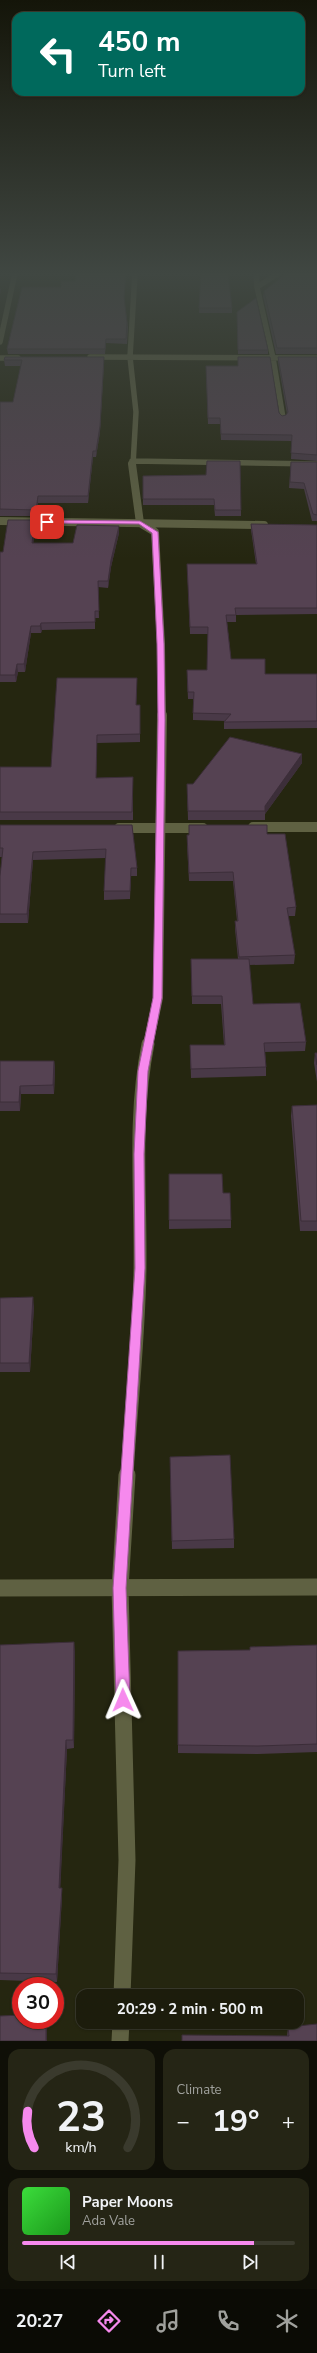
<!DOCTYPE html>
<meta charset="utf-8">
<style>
:root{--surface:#1c1c0c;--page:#252515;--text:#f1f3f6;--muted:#a0a19d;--line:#3a3a2d;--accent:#f689ed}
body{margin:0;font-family:"Nunito Sans",sans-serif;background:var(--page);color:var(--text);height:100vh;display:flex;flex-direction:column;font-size:15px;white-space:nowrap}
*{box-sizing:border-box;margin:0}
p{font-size:13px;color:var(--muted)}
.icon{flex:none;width:22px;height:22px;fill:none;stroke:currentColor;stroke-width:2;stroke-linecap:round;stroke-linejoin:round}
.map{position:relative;height:2041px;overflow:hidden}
.panel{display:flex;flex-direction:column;gap:8px;padding:8px;background:#0f0f07;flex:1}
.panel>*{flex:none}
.banner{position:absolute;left:12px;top:12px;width:293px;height:84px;border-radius:12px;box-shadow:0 1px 3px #0004,0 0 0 1px var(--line);background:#00695c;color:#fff;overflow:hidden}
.speed{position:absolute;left:12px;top:1977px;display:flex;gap:8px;font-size:20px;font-weight:700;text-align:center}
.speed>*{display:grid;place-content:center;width:52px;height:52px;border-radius:50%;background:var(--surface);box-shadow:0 1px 3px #0004,0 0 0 1px var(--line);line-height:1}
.speed .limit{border:6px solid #d22;background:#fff;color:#111}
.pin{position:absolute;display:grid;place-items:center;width:34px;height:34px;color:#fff;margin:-17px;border-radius:8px;box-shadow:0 2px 6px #0006}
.me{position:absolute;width:44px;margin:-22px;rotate:359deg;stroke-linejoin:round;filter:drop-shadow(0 0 3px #0008)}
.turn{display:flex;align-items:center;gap:14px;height:84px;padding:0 20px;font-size:18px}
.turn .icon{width:52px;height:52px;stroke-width:2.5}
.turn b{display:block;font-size:28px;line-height:34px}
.big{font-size:30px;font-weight:700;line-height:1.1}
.panel .widget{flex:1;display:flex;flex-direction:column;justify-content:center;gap:6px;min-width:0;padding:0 14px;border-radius:12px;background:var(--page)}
.panel .dial{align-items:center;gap:0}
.dial svg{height:104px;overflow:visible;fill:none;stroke:var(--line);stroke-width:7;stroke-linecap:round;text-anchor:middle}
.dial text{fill:var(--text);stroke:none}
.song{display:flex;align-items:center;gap:12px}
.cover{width:48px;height:48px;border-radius:6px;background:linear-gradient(135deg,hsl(120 70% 55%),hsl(120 70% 35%))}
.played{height:4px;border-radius:2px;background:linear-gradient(90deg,var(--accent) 85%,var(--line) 85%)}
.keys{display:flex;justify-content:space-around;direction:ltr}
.heat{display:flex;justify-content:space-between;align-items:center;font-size:22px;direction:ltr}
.panel .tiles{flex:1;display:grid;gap:8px;grid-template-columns:1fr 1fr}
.widget:last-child{grid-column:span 2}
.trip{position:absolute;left:76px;top:1989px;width:228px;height:40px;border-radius:12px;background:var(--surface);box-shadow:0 1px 3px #0004,0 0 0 1px var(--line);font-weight:700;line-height:40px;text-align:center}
.dock{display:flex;height:64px;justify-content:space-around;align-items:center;background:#0b0b05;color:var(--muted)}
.dock .icon{width:28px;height:28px}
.dock .active{color:var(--accent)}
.dock b{font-size:18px;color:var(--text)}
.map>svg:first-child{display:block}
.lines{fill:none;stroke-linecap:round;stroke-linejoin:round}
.minor-far4{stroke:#5f6142;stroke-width:5.5}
.minor-far3{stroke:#5f6142;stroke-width:8}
.minor-far2{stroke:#5f6142;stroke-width:10}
.minor-far1{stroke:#5f6142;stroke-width:13}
.minor{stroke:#5f6142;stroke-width:17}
.wall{fill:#493947}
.shaded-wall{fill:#3c2e39}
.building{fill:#554252;stroke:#3c2e39}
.route{fill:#f689ed;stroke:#a0599a}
</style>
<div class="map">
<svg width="317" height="2041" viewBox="0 0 317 2041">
<rect width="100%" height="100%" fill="#252610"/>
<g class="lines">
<path class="minor-far4" d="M256,273L257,287
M279,273L257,287L273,358L283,418
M0,342L15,273
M90,357L317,358
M0,358H18
M132,461L317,464
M133,465L136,412L130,357L135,273"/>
<path class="minor-far3" d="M132,464L140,523L155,532L161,644L162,716
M0,521L264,525"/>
<path class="minor-far2" d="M253,827H317
M119,828H203
M148,1045L158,998L162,715"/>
<path class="minor-far1" d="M127,1476C131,1407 139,1337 140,1268C141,1193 133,1118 148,1044"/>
<path class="minor" d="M0,1588L317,1587
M122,1996L127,1860L120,1588L127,1475
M120,2041L121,2022"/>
</g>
<path class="wall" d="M126,273L124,299L128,327L127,344L106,343L105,354H8L7,349L61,287L75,281Z
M201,273L232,308V313H199Z
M317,273V354H276L263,296L264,291Z
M237,312L268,350V354H238Z
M5,357L104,362L100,432L96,457H93L88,503H38L37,516H0V402H13L21,366H5L4,360Z
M238,357L282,416L286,415L287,414L278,362V357H317V461L291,459L292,441L221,440L220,424H208L206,366H238Z
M291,462H317V521H312L304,489L289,488Z
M206,475L241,510V516H215L214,505H143V476Z
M35,520V527L33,543H73L119,526V533L111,567L108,588L98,587L99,618H95V629L42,630L41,633H31L25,672H18L16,682H0V552H3Z
M251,524L317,525V614L236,615V622H227L231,659L265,674H317V728L224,729V722L225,721L193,720V699H188L187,677L207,670L208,634H190L187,564H256L251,530Z
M137,678L136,705H140V742L97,743L96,778L133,777V820H0V767H51Z
M302,754V763L265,814V820H188L187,784H193Z
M0,825H132L137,868V876H131L130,899L104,900V891L106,858L33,860L28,923H0V876L2,857H0Z
M189,825L267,834L296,907L295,916H288L295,955L294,964L249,965L253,1004L306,1042L305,1051L265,1052L266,1067V1076L191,1078L190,1045H224L221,1004H192L191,959H238L235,929V921H237L233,881H189L187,843V835H189Z
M315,1053H317V1082L314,1063Z
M0,1061H54L55,1069L54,1094H21L20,1111H0Z
M317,1105V1231H300L291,1116L292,1106Z
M169,1174L223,1193L231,1220V1228L169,1229Z
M0,1298L34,1306L30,1372H0Z
M170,1465L234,1539V1548L172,1549Z
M0,1645L75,1651L74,1748L67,1749L60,1888H62V1896L57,1982L0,1980Z
M317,1645V1752L258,1754L178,1753V1651L250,1650V1647Z
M288,2027L317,2041L287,2036Z"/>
<path class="shaded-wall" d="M1,287V291L0,295V290Z
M104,357L100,432L96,457V451Z
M93,451V457L88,503V496Z
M38,496V503L37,516L36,510Z
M35,520V527L33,549L32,543Z
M119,526V533L111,567L108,588V581L111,560Z
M41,623L42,630L41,633L40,626Z
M31,626V633L25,672L24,664Z
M17,664L18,672L16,682L15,675Z
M302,754V763L265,814V806Z
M33,852V860L28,923L27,914Z
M54,1061L55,1069L54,1094L53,1085Z
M20,1086L21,1094L20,1111L19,1102Z
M33,1297L34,1306L30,1372L29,1363Z
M74,1642L75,1651L74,1748L73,1740Z
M66,1740L67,1749L60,1896L59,1888Z
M62,1888V1896L57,1982L56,1974Z
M46,2020H47V2041H46Z"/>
<path class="building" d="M76,273H126L124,297L127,323L126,339H106L105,349H7L22,287H61V281H75Z
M201,273H228L232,308H199Z
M287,273H317V348H277L264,291Z
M256,298L268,350H238L237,312Z
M5,357H104L100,426L96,451H93L88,496H38L36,510L0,509V402H13L22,360H4Z
M238,357H270L279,413L282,416L286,415L288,412L278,357H317V455L291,453L292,435L221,434L220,418H208L206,366H238Z
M207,461H240L241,510H215L214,499H143V476L206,475Z
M291,462H317V515L313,514L304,483L290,482Z
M8,520H35L32,543H73L77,525L119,526L111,560L108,581H98L99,611H95V622L41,623L40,626H31L24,664H17L15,675H0V552H3Z
M251,524L317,525V608H235L236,615H226L231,659H265V674H317V721L224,722L231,714L193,713L194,692H188L187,670H207L208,627H190L187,564H257Z
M57,678H137L136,705H140V734L97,735L96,778L133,777L132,812H0V767H51Z
M230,737L302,754L265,806V811H188L187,784H193Z
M0,825H132L137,868H131L130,891H104L106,849L33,852L27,914H0V876L3,848H0Z
M189,825H267V834H285L296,907L287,908L295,955L239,957L235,921H238L233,872L189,873L187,835H189Z
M191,959H249L253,1004L300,1003L306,1042L264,1043L266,1067L191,1069L190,1045H225L222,996H192Z
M315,1053H317V1065Z
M0,1061H54L53,1085L20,1086L19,1102H0Z
M317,1105V1221H301L292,1106Z
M169,1174H222L223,1193H230L231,1220H169Z
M33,1297L29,1363H0V1298Z
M230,1455L234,1539L172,1541L170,1457Z
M74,1642L73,1740H66L59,1888H62L56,1974L0,1973V1645Z
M317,1645V1744L258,1746L178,1745V1651L250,1650V1647Z
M21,2015V2020H46V2041H0V2016Z
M317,2024V2041H182V2035L289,2036L288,2027Z"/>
<linearGradient id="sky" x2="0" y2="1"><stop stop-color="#141509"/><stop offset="0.49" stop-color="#404742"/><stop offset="1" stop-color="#404742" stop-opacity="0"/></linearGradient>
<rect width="317" height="559" fill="url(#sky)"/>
<path class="route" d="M45,520L140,521L158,532L164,644L165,720L162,998L148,1071L144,1154L145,1268L126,1588L130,1700L128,1704L123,1706L118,1704L116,1700L113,1588L135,1268L134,1154L138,1071L153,998L158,720L157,644L152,533L139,524L47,523Z"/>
</svg>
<div class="speed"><div class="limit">30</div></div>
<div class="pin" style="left:47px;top:522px;background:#d93025"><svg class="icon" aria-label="arrive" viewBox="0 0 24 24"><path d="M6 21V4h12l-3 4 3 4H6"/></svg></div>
<svg class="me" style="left:123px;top:1700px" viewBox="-20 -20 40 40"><path d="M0-17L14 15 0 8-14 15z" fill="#f689ed" stroke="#fff" stroke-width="4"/></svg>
<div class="trip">20:29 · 2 min · 500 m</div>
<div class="banner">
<div class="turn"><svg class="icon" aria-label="left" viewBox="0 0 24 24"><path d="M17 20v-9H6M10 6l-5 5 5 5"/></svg><div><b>450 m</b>Turn left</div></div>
</div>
</div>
<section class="panel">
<div class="tiles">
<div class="widget dial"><svg viewBox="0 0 100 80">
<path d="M14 69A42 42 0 1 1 86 69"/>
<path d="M14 69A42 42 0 0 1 9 41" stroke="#f689ed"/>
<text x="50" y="56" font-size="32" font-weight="700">23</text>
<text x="50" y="72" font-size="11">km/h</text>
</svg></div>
<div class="widget"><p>Climate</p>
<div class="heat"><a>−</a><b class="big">19°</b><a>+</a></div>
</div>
<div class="widget">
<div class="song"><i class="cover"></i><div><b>Paper Moons</b><p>Ada Vale</p></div></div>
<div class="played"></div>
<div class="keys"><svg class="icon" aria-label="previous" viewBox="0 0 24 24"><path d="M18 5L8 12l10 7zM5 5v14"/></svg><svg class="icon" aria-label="pause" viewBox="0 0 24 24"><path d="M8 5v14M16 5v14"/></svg><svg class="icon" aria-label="next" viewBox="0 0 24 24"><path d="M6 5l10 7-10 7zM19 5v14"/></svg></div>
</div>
</div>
</section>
<nav class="dock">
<b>20:27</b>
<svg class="icon active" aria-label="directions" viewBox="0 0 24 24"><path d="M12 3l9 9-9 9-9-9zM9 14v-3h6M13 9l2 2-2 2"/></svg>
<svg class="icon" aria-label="music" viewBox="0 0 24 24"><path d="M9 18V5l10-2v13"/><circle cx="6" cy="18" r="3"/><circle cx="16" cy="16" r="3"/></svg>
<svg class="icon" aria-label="phone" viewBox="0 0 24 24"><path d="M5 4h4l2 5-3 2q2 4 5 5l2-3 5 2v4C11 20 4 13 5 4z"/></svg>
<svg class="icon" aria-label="climate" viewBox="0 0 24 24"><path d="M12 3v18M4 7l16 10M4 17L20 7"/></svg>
</nav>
